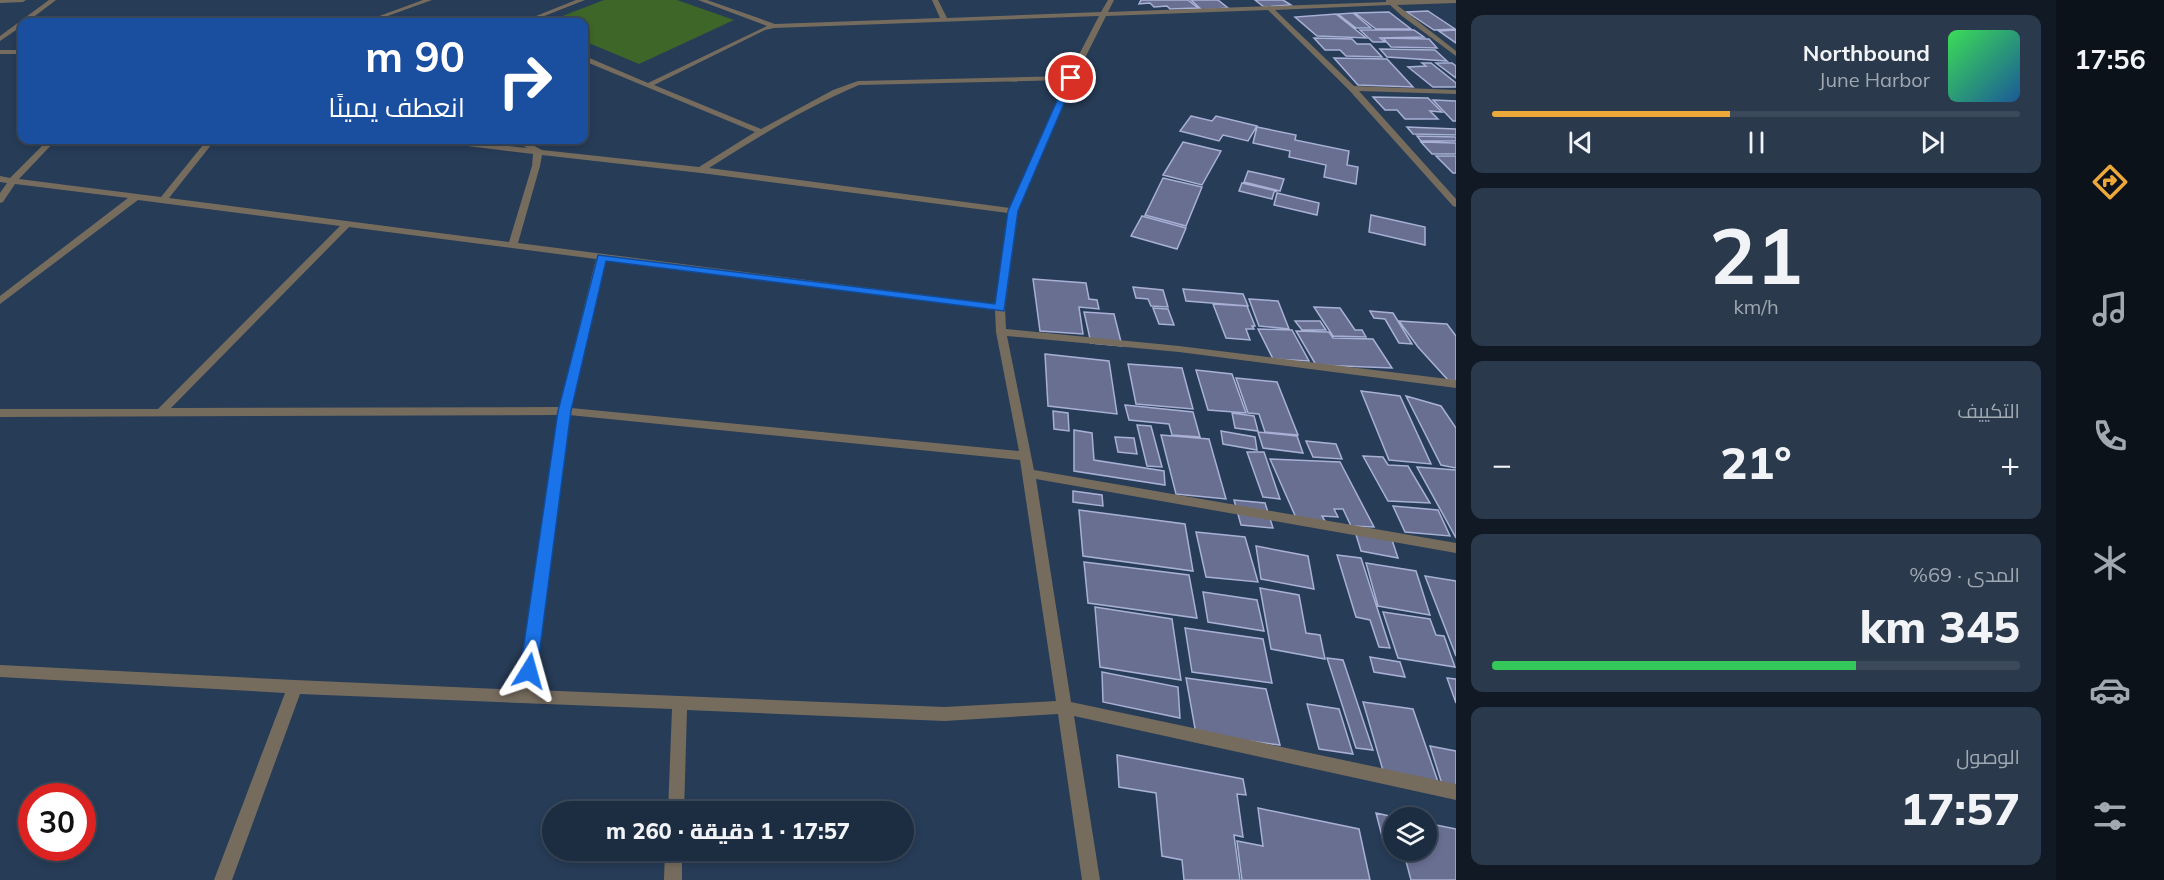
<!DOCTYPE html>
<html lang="ar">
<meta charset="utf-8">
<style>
:root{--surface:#1d2d41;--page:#2a394c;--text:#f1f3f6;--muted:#a0a8b1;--line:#3b495a;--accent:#eca93a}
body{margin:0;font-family:Mulish,Cairo,sans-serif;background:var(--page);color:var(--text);direction:rtl;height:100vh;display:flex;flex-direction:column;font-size:22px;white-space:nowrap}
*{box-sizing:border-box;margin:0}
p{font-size:20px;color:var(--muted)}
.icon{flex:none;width:33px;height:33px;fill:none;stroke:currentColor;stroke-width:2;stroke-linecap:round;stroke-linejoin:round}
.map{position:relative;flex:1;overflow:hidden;direction:ltr}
.details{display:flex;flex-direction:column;gap:15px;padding:15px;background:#101924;width:600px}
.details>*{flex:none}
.banner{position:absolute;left:18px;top:18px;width:570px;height:126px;border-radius:12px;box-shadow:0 3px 9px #0003,0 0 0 2px var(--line);direction:rtl;background:#1a4fa0;color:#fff;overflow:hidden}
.fabs{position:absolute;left:1383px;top:807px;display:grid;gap:12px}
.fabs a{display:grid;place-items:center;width:54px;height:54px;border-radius:50%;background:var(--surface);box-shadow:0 3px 9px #0003,0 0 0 2px var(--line);font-size:30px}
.speed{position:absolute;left:18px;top:783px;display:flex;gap:12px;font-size:30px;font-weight:700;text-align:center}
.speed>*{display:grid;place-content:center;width:78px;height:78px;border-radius:50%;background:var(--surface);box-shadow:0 3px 9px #0003,0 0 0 2px var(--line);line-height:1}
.speed .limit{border:9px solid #d22;background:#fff;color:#111}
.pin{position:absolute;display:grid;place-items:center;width:51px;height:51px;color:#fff;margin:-26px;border:3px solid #fff;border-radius:50%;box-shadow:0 2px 6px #0007}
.me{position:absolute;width:66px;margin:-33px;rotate:8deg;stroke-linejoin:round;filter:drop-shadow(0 0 4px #0008)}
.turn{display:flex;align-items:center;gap:21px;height:126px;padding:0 24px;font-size:27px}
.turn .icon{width:78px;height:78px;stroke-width:2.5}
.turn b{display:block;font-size:42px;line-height:51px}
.big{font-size:45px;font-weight:800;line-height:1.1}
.details .tile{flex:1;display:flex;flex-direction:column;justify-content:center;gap:9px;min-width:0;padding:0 21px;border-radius:12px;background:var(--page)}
.details .dial{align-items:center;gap:0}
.dial b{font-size:78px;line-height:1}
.song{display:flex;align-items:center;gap:18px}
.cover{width:72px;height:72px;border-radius:9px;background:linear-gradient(135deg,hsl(130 70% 55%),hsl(210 70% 35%))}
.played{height:6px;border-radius:3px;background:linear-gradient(90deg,var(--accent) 45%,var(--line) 45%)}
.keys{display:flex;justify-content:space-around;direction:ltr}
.heat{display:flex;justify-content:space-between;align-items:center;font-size:33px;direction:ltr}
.charge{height:9px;border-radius:4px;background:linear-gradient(90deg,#34c759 69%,var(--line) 0)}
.trip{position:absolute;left:542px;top:801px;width:372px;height:60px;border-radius:30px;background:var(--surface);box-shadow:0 3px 9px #0003,0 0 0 2px var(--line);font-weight:800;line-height:60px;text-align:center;direction:rtl}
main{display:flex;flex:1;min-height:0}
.tab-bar{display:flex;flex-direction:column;width:108px;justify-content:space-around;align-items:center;background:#0c121a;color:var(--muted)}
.tab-bar .icon{width:42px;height:42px}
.tab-bar .on{color:var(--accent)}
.tab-bar b{font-size:27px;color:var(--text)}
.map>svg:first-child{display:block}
.green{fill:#3e6628}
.building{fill:#686f91;stroke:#a8b0d5;stroke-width:1.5}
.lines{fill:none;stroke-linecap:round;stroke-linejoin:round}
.minor{fill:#766c5e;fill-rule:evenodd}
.route{fill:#1a73e8;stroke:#114b97;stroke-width:1.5}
</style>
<main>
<nav class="tab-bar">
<b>17:56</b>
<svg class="icon on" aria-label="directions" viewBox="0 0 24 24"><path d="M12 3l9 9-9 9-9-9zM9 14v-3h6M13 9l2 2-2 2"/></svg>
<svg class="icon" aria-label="music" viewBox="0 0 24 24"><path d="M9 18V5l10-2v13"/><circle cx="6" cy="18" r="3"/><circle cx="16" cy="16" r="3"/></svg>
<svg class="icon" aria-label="phone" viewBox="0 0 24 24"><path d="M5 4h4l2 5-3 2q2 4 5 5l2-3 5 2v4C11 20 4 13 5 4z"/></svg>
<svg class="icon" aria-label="climate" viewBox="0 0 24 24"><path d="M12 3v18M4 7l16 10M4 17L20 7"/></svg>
<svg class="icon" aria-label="car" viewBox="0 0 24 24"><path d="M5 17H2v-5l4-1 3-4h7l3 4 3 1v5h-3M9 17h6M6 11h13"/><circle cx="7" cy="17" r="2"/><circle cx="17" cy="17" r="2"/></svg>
<svg class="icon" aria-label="filters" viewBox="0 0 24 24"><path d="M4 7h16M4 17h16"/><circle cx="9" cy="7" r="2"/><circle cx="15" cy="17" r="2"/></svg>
</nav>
<section class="details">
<div class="tile">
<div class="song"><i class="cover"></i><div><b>Northbound</b><p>June Harbor</p></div></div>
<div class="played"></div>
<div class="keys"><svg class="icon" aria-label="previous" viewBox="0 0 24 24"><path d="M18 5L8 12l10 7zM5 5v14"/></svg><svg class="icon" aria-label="pause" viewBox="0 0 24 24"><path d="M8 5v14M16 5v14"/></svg><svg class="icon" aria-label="next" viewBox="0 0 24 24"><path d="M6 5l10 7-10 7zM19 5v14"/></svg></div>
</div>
<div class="tile dial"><b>21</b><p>km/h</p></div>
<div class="tile"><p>التكييف</p>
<div class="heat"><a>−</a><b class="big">21°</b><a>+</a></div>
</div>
<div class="tile"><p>المدى · 69%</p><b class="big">345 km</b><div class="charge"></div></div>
<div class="tile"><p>الوصول</p><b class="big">17:57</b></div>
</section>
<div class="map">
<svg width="1456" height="880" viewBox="0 0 1456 880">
<rect width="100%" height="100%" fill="#273c57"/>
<path class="green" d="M604,0H677L734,20L639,64L584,41V22H547Z"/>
<path class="building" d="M1141,0H1188L1198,8L1170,9L1167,6L1154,7L1150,3L1139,4Z
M1191,0H1218L1228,8L1202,10Z
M1255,0H1283L1291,5L1264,7Z
M1428,11L1455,29L1434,30L1407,12Z
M1389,12L1411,29H1376L1355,13Z
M1353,13L1371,28H1356L1338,14Z
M1336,14L1366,38L1317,36L1295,17Z
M1360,30H1414L1424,37L1380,38L1385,42H1373Z
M1456,30V43L1439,31Z
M1314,38L1352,39L1357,44H1370L1382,57L1346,56L1340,50H1325Z
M1383,38L1429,39L1437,48L1391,47Z
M1380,49L1435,50L1447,61L1387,57Z
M1334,58L1387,59L1413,87L1358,85Z
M1422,63H1431L1456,83V87H1433L1408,67L1426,66Z
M1436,63H1452L1456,66V78Z
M1373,97L1428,98L1442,112L1430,111L1438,119H1405L1397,110H1385Z
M1433,100L1456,101V121H1453Z
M1191,116L1212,121L1216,116L1257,126L1248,141L1223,135L1219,141L1180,131Z
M1257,127L1296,135L1295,140L1349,151L1347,165L1358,167L1356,184L1324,177L1326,165L1289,157L1290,151L1253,143Z
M1407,127L1456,129V135L1413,134Z
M1417,136L1456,137V141H1421Z
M1183,142L1221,151L1202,185L1163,175Z
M1421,142L1456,143V154H1432Z
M1436,156H1456V173H1453Z
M1248,171L1284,179L1280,191L1244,182Z
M1163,178L1202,187L1186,226L1145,215Z
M1242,183L1277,191L1274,192L1272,199L1239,191Z
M1277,193L1319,203L1317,215L1274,205Z
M1371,215L1425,227V245L1369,232Z
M1142,216L1186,228L1177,249L1131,236Z
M1033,279L1086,283L1089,299L1097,300L1099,309L1079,307L1083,334L1040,331Z
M1133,287L1163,290L1168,307L1151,306L1148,299L1136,298Z
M1183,289L1243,294L1248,306L1186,301Z
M1249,299L1278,301L1289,329L1259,326Z
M1213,304L1247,306L1255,326H1252L1254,329H1246L1250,340L1226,338Z
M1314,307L1340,308L1355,330H1362L1366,337L1333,336Z
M1153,308L1168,309L1174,325L1159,324Z
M1370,311L1393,313L1412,344L1399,343L1385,319L1374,318Z
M1084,312L1114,314L1122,346L1091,343Z
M1295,321H1320L1326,330H1302Z
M1399,321L1447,324L1456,336V381L1448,380L1418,347Z
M1258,329L1292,330L1309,361L1273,359Z
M1296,331L1329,332L1333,338L1373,339L1392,368L1316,365Z
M1045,354L1109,361L1117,414L1048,406Z
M1128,364L1182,368L1193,409L1136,404Z
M1196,370L1232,374L1246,413L1208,410Z
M1236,378L1277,382L1298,435L1265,432L1259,414L1248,413Z
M1361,391L1400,396L1431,464L1389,460Z
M1406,396L1441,406L1456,428V468L1441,465Z
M1125,405L1193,412L1200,437L1172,435L1169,424L1129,420Z
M1053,411L1068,413L1069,431L1054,429Z
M1232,413L1254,416L1258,431L1235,428Z
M1137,425L1151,426L1162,467L1147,466Z
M1074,430L1092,433L1094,460L1164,471L1165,485L1074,471Z
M1221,431L1255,437L1257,450L1223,444Z
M1258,432L1297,436L1303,453L1263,448Z
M1161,435L1209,439L1226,499L1176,494Z
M1115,437L1134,438L1137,454L1118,452Z
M1306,441L1336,444L1342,459L1313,457Z
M1247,452H1264L1280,499L1263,497Z
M1363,456L1383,457L1388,465L1408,466L1430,503L1388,501Z
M1270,459L1340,462L1374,527L1351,526L1343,509H1334L1338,517L1322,516L1325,521L1297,520Z
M1417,467L1456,470V538Z
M1073,491L1102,495L1103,506L1073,502Z
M1234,500L1265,503L1273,528L1241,525Z
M1393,506L1438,510L1450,536L1405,532Z
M1079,510L1185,524L1193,571L1083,556Z
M1354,528L1390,534L1398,558L1361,551Z
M1196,532L1245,537L1258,582L1206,577Z
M1256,546L1308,556L1314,589L1261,579Z
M1337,555L1361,558L1390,648L1379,647L1370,620L1356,617Z
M1084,562L1189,575L1197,618L1088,603Z
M1366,563L1416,571L1430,615L1378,606Z
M1425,576L1456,581V656Z
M1260,588L1299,595L1306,633L1320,635L1325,659L1271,649Z
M1203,592L1257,600L1264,631L1208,622Z
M1095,607L1172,619L1181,680L1100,667Z
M1383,612L1430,619L1436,635L1444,636L1455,667L1398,658Z
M1185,628L1263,639L1272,683L1192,672Z
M1370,657L1400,662L1405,677L1374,672Z
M1327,658L1343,660L1373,750L1356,748Z
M1102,672L1178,687L1180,718L1103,702Z
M1186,678L1266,689L1280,745L1196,734Z
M1447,678L1456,679V703Z
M1363,702L1413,709L1438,782L1384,774Z
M1307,704L1339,709L1353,754L1319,749Z
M1430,746L1456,751V787L1442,784Z
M1117,755L1243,779L1246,795L1237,794L1243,837L1234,835L1240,880H1184L1182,860L1162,856L1156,793L1119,787Z
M1258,808L1359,829L1370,880H1242L1237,841L1263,846Z
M1376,813L1399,818H1394V846L1384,844Z
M1426,823L1456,829V880H1411L1403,850H1426Z"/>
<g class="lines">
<path class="minor" d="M0,0H26L23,2L0,3Z
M49,0H56L27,22H22V26L0,41V36Z
M423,0H432L371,22H363Z
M576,0H585L529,22H521Z
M698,0H707L775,24L940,18L932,0H938L947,18L1101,12L1108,0H1114L1108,12L1386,2V0H1456V3L1397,5L1456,51V56L1402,16L1390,5L1275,10L1354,86L1456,90V94L1359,91L1456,199V207L1453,206L1349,90L1268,10L1106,16L1075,78L1018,211L1005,308L1006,329L1179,346L1456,380V388L1179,352L1007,336L1034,470L1456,543V553L1036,479L1071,702L1456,784V800L1074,716L1100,880H1082L1058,714L944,721L687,710L684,812H668L672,709L300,694L232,880H214L285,693L0,677V665L295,680L519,690L558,415L0,417V409H158L340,226L138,200L0,304V296L128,198L15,184L3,202L0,203V193L7,183L0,182V176L10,178L48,140H56L19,179L161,197L207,140H215L169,198L509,242L532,166L533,154L435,142L431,140H453L527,148L513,140H523L542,150L699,167L755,132L584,61V57H587L648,83L767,26ZM1099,16L1068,76L858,81L833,90L761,129L654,85L765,30L774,28ZM1066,80L1010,208L709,168C757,138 806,107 859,85ZM542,155L701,173L1008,213L995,304L518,243L540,166ZM349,227L596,259L559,407L171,408ZM605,260L995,310L996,332L1019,451L571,408ZM569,415L1020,460L1056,701L944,707L534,690Z
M0,50H22V54H0Z
M665,850H682V880H664Z"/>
</g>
<path class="route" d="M1068,76L1075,78L1018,211L1004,311L606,261L571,411L537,671L535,676L529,678L523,676L520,671L558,411L598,255L995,304L1008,211Z"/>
</svg>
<div class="fabs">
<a><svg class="icon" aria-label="layers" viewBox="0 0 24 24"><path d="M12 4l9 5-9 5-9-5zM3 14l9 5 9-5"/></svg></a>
</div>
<div class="speed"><div class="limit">30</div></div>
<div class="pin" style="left:1071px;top:78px;background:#d93025"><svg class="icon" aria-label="arrive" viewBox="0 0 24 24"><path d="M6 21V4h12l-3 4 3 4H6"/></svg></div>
<svg class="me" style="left:529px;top:671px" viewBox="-20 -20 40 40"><path d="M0-17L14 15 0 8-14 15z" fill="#1a73e8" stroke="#fff" stroke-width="4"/></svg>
<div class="trip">17:57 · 1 دقيقة · 260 m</div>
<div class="banner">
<div class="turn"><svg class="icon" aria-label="right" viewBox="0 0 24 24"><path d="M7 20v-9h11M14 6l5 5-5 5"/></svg><div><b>90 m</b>انعطف يمينًا</div></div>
</div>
</div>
</main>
